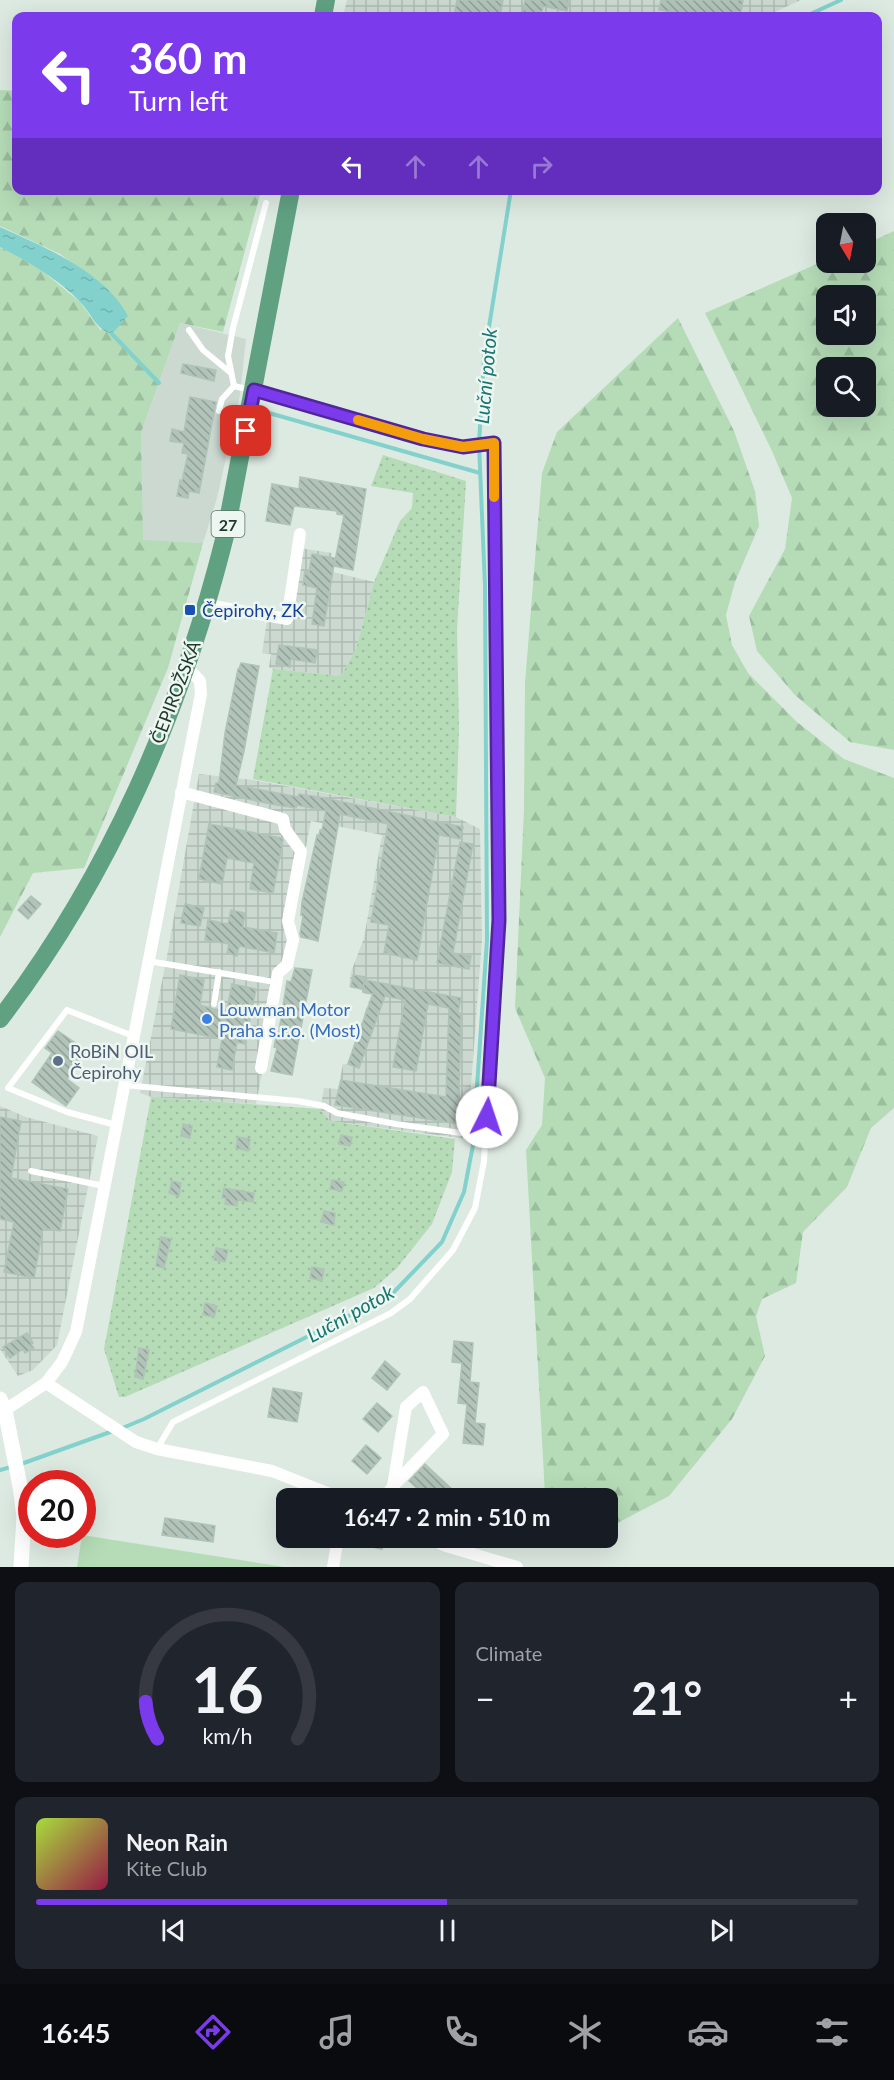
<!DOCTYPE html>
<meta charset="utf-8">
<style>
:root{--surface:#171b24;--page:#20242c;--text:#f1f3f6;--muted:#9ea1a6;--line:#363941;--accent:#7c3aed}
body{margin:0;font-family:Lato,sans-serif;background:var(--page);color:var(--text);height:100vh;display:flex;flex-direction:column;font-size:22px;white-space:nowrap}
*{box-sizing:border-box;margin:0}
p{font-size:20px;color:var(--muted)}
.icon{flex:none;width:33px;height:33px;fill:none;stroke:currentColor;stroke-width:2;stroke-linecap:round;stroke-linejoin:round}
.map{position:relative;height:1567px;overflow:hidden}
.sheet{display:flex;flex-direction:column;gap:15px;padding:15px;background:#0d0f14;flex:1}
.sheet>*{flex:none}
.top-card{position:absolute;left:12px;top:12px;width:870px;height:183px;border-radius:12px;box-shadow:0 6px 24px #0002;background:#7c3aed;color:#fff;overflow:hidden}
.needle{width:39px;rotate:170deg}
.buttons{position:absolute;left:816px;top:213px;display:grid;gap:12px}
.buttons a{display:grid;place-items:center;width:60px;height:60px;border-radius:12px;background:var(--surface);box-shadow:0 6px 24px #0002;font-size:30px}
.speed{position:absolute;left:18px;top:1470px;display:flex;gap:12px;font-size:30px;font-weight:700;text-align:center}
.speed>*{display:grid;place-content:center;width:78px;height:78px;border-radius:50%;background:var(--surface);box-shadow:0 6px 24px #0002;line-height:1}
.speed .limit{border:9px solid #d22;background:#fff;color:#111}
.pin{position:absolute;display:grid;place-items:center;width:51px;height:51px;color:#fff;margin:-26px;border-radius:12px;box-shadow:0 3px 9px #0006}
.me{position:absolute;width:66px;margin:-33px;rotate:4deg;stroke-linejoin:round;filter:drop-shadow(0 0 4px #0008)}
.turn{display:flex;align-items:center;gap:21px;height:126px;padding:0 18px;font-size:27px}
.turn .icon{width:78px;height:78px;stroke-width:2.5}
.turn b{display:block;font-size:42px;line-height:51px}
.lanes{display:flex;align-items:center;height:57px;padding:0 18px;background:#0003;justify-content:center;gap:30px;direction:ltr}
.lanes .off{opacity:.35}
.big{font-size:45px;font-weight:700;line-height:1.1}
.sheet .card{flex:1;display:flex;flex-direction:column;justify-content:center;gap:9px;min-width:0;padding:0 21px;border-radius:12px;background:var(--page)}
.sheet .dial{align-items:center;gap:0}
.dial svg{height:156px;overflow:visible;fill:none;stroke:var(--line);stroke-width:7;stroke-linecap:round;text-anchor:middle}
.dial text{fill:var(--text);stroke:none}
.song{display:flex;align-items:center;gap:18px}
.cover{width:72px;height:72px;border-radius:9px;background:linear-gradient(135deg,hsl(80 70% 55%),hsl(340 70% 35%))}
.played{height:6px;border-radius:3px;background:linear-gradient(90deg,var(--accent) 50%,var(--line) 50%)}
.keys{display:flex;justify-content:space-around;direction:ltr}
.heat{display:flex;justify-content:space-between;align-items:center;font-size:33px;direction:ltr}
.sheet .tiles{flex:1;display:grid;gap:15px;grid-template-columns:1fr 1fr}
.card:last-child{grid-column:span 2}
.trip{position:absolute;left:276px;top:1488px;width:342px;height:60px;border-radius:12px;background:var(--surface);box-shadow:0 6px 24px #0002;font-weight:700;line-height:60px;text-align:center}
.dock{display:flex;height:96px;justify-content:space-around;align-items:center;background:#090b0e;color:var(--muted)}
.dock .icon{width:42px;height:42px}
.dock .on{color:var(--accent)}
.dock b{font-size:27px;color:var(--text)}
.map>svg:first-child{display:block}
.built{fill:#cbd9d0}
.industrial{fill:url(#industrial-grid)}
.grass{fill:#b5dcb7}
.forest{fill:url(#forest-firs);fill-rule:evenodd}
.garden{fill:url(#garden-dots)}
.water{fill:url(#water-ripples)}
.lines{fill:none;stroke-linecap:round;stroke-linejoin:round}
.stream{stroke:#82d1cd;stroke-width:4}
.building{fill:url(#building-back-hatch);stroke:#afc3b7;stroke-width:1.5}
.service{stroke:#fff;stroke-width:6}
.minor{stroke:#fff;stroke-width:12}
.tertiary{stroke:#fff;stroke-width:15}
.primary{stroke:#60a182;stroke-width:18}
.route-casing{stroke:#51269a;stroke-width:15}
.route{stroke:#7c3aed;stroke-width:10}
.slow{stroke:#f59e0b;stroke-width:10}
.transit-dot{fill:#1a4fb4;stroke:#edf6f0;stroke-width:2}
.shop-dot{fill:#3f7fe0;stroke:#edf6f0;stroke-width:2}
.service-dot{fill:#5c6f8a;stroke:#edf6f0;stroke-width:2}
.labels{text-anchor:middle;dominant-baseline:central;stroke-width:5;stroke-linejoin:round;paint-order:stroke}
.shield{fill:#edf6f0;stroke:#5c7267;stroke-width:1.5}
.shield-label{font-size:16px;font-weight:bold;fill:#1e392c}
.transit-label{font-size:18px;fill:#164399;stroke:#edf6f0;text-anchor:start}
.street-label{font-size:18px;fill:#1e392c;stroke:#edf6f0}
.shop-label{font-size:18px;fill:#366cbe;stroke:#edf6f0;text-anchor:start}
.service-label{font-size:18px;fill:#4e5e75;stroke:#edf6f0;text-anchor:start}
.water-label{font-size:20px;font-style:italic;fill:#187672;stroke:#edf6f0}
</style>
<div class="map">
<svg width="894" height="1567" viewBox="0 0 894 1567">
<defs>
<pattern id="industrial-grid" width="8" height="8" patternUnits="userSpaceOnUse" patternTransform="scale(1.5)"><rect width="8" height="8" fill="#cbd9d0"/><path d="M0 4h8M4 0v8" fill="none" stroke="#aebbb3"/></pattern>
<pattern id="forest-firs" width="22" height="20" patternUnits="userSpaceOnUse" patternTransform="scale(1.5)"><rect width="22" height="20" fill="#b5dcb7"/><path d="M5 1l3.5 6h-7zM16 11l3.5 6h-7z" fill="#9bbe9e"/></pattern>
<pattern id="garden-dots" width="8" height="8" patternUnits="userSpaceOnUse" patternTransform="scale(1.5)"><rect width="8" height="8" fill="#b5dcb7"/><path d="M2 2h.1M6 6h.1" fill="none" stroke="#9bbe9e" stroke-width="1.8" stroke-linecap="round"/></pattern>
<pattern id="water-ripples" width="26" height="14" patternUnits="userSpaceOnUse" patternTransform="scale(1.5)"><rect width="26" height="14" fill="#82d1cd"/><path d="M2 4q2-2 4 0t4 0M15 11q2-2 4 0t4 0" fill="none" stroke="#70b4b0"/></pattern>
<pattern id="building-back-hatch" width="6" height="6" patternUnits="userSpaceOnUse" patternTransform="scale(1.5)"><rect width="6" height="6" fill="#b2c4ba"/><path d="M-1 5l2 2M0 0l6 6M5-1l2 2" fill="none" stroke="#90a097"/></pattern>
</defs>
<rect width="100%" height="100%" fill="#ddeae1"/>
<path class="built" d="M180,323L246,339L240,395L217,498L203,543L142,541L141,433Z"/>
<path class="industrial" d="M347,0H801L766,16H343Z
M293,547L332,553L329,571L374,582L356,649L341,676L273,669L269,667L271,654L262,653L267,620L280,623Z
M199,774L253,780L456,817L480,829L482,940L467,1139L330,1121L320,1109L324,1088L338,1089L343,1064H347L371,995L362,993V990L349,987L351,972L364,938L382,835L311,821L256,1104L151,1097L140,1093L167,956Z
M0,1106L26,1117L98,1136L57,1345L33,1370L18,1376L0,1349Z"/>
<path class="grass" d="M82,1535L284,1567H77Z"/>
<path class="forest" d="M0,90L16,91V190L261,191L223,332L180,323L141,433L143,540L203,543L168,668L84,868L33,873L0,937V247L40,269L80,302L101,331L105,287L60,254L0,226Z
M894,231V750L850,742L795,695L757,651L749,616L785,549L792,498L772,451L705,313L826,260V262H866V244ZM826,296H866V334H826ZM826,368H866V406H826Z
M678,318L734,431L755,491L759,526L735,582L726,615L732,645L748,673L797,722L844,759L894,778V1108L871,1128L847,1187L803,1232L796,1283L762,1299L756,1316L765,1356L732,1419L669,1496L608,1528V1498H548L545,1495L526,1150L542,1125L545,1078L515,1008L524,808L525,683L542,473L557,432Z"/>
<path class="garden" d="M383,455L466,481L457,630L459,728L456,817L253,779L273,669L341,676L356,649L374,582L400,521L412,508L413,493L371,486Z
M151,1097L320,1109L330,1121L455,1139L452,1172L432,1224L397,1268L374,1288L125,1397H119L104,1349Z"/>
<path class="water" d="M0,227C44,247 104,271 128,316L112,334C95,329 92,314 80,302C58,278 29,263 0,247Z"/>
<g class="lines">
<path class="stream" d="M806,16L841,0
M112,334L159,383
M262,411L480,473
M120,1429L144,1419L392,1294L442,1242L464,1192L473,1145L487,940L485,586L479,444L484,358L511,190
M21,1464L113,1431
M0,1470L14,1466"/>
</g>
<path class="building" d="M457,0H503L500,16H454Z
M525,0H569L567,11L543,6L541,16H522Z
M661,0H743L740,16H695L659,10Z
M183,364L216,370L214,381L181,373Z
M190,397L216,402L199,493L189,491L188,498L177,496L180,480L182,481L188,454L182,453L184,443L170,441L172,429L184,432Z
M300,477L366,489L353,570L334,566L344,515L337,514V511L294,506L290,525L266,521L272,484L299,489Z
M312,554L335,558L324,626L312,624L317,588L303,585L305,571L309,572Z
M279,645L317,650L315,663L291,659L290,667L276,664Z
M241,663L259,666L244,751L236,785L298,797L299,794L319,797L463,827L460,839L439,835L417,960L384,953L389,925L371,922L388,824L340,814L318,941L310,939L301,937L300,934L303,916L301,915L302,902L317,835H319L320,830H322L326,811L297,805L296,808L276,805L214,792L216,783H219L225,733L238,669H239Z
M209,824L281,838L283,840L273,893L250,889L254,863L227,858L222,884L199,879Z
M460,842L473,844L453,953L471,956L469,969L437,963Z
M31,896L41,904L28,919L18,910Z
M185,904L204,908L200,926L181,923Z
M231,910L245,913L243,927L277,933L274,953L239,946L237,956L227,953L229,944L205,940L208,920L228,924Z
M295,968L312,970L292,1075L271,1071L277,1048L274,1047L276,1037H278L287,981L291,982Z
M180,975L204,980L200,1005L213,1009L227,1010L232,984L256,989L245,1044L237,1042L232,1070L217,1067L222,1039L171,1029Z
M353,975L365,977V980L461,998L458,1013H461L459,1099H463L459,1124L335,1105L341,1080L446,1097L449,1008L428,1004L416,1071L393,1067L405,1000L385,996L359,1068L348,1064L373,994L363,992L364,981L363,989L351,987Z
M58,1031L87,1051L67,1079L79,1088L66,1106L32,1082L52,1053L45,1048Z
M0,1117L21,1121L11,1178L68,1189L60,1231L43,1228L34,1278L4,1272L14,1222L0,1219Z
M183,1124L192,1126L190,1138L181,1136Z
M341,1135L352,1137L350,1146L339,1144Z
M238,1137L250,1139L248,1151L236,1148Z
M332,1180L344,1182L342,1191L330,1189Z
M172,1181L181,1183L179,1196L169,1193Z
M224,1188L254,1193L253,1202L238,1200L237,1206L225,1204L226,1198H222Z
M324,1211L335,1213L334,1225L321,1222Z
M161,1237L171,1239L164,1268L156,1266Z
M216,1248L228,1250L225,1262L214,1260Z
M312,1267L324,1269L322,1281L310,1278Z
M205,1303L217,1306L214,1317L203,1315Z
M27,1333L33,1343L31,1344L34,1348L25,1353L23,1349L10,1358L3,1347Z
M454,1341L473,1343L470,1382L479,1383L475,1423L485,1424L483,1445L463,1443L467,1404L458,1403L462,1363L452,1362Z
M139,1348L149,1350L143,1379L135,1377Z
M385,1361L400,1374L387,1390L372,1378Z
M273,1388L302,1393L297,1422L268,1417Z
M377,1403L392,1416L378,1432L363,1419Z
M366,1445L381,1458L367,1474L352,1461Z
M425,1464L455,1492L449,1498H428L409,1481Z
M165,1518L215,1526L213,1542L162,1535Z
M349,1538H384L382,1549L348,1542Z"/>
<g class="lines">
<path class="service" d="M189,330L203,350L231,373
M251,390L234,386L228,356L233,328L266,203
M219,411L222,399L234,386
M148,961L269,981
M214,1004L219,972
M124,1085L298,1101L324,1106L337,1113L396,1124L461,1133
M116,1125L67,1112L8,1088L67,1010L133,1036
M31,1171L104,1186
M157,1449L173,1422L391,1313L410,1299L453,1250L475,1208L484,1161L499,920L494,443"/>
<path class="minor" d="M254,390L423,439L463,447L494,443
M207,605L287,619L300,534
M181,792L283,819L285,829L301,851L288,921L293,940L287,965L278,973L261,1068
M46,1383L136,1442L157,1449L272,1471L340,1498
M5,1410L46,1383L62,1362L76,1332L201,694L200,681L187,667
M385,1498L393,1486L406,1407L423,1392L443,1434L393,1486
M428,1538L446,1546L517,1567
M333,1567L338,1538"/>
<path class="tertiary" d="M0,1399L5,1410L20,1486L24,1517L21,1567"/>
<path class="primary" d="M323,16L326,0
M0,1019C109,877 182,708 225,536L291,190"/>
</g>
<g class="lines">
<defs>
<path id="route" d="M246,431L254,390L423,439L463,447L494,443L499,920L487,1117"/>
</defs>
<use href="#route" class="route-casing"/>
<use href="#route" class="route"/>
<path class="slow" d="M358,420L423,439L463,447L494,443V497"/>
</g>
<rect class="transit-dot" x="184" y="604" width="12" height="12" rx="3"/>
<circle class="shop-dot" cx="207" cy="1019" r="6"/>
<circle class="service-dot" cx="58" cy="1061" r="6"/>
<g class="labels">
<rect class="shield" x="211.5" y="511" width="33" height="26" rx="4.5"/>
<g class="shield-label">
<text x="228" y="524">27</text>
</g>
<g class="transit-label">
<text x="202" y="610">Čepirohy, ZK</text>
</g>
<g class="street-label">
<text transform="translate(175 692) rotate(-69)">ČEPIROŽSKÁ</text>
</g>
<g class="shop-label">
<text x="219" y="1009">Louwman Motor<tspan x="219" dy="21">Praha s.r.o. (Most)</tspan></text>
</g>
<g class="service-label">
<text x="70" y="1051">RoBiN OIL<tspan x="70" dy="21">Čepirohy</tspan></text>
</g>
<g class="water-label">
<text transform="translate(485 376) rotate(-85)">Luční potok</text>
<text transform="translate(350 1313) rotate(-29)">Luční potok</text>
</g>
</g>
</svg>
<div class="buttons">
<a><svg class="needle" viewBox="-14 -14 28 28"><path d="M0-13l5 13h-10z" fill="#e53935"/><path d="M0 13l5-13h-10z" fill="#9ea1a6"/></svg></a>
<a><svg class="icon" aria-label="sound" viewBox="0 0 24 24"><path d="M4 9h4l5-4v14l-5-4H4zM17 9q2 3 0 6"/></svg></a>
<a><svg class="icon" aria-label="search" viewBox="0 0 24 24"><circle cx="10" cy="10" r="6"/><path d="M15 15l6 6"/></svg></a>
</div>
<div class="speed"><div class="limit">20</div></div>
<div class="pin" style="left:246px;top:431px;background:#d93025"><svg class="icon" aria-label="arrive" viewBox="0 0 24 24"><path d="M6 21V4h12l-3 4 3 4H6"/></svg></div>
<svg class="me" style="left:487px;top:1117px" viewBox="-20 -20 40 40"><circle r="19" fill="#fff"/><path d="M0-13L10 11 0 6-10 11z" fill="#7c3aed"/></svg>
<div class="trip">16:47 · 2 min · 510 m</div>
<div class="top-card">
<div class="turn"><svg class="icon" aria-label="left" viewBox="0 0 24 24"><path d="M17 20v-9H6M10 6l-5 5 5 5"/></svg><div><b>360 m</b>Turn left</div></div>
<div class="lanes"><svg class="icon" aria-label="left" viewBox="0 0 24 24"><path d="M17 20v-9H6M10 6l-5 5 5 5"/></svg><svg class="icon off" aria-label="ahead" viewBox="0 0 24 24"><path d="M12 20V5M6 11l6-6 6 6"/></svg><svg class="icon off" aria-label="ahead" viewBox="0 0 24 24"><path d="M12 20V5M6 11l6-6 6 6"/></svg><svg class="icon off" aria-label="right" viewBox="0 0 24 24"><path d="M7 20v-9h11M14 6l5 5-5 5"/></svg></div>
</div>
</div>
<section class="sheet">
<div class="tiles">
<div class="card dial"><svg viewBox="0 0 100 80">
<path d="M14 69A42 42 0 1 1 86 69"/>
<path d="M14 69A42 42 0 0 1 8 50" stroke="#7c3aed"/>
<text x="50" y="56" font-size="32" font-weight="700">16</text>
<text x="50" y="72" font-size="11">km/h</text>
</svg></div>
<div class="card"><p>Climate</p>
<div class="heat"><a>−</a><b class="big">21°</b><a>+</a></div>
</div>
<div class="card">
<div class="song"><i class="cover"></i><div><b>Neon Rain</b><p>Kite Club</p></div></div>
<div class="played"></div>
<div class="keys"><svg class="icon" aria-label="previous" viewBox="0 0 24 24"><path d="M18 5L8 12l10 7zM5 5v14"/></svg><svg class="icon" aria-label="pause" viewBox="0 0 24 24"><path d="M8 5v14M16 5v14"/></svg><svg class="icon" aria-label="next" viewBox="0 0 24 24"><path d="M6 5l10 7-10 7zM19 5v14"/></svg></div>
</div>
</div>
</section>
<nav class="dock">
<b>16:45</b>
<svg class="icon on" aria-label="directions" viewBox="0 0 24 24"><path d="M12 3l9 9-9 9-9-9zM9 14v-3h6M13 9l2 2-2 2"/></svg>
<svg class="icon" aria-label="music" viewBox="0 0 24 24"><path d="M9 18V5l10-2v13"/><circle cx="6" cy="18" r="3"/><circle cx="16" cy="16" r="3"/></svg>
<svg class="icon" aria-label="phone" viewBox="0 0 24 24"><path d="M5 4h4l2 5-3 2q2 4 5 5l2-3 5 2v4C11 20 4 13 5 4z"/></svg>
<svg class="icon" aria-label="climate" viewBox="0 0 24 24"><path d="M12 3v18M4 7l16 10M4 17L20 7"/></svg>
<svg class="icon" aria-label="car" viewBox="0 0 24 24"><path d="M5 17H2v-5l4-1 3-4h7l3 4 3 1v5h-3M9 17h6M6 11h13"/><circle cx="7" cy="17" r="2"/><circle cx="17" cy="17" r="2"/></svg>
<svg class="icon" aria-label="filters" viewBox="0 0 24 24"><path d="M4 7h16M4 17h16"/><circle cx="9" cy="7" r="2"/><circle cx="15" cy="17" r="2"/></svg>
</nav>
